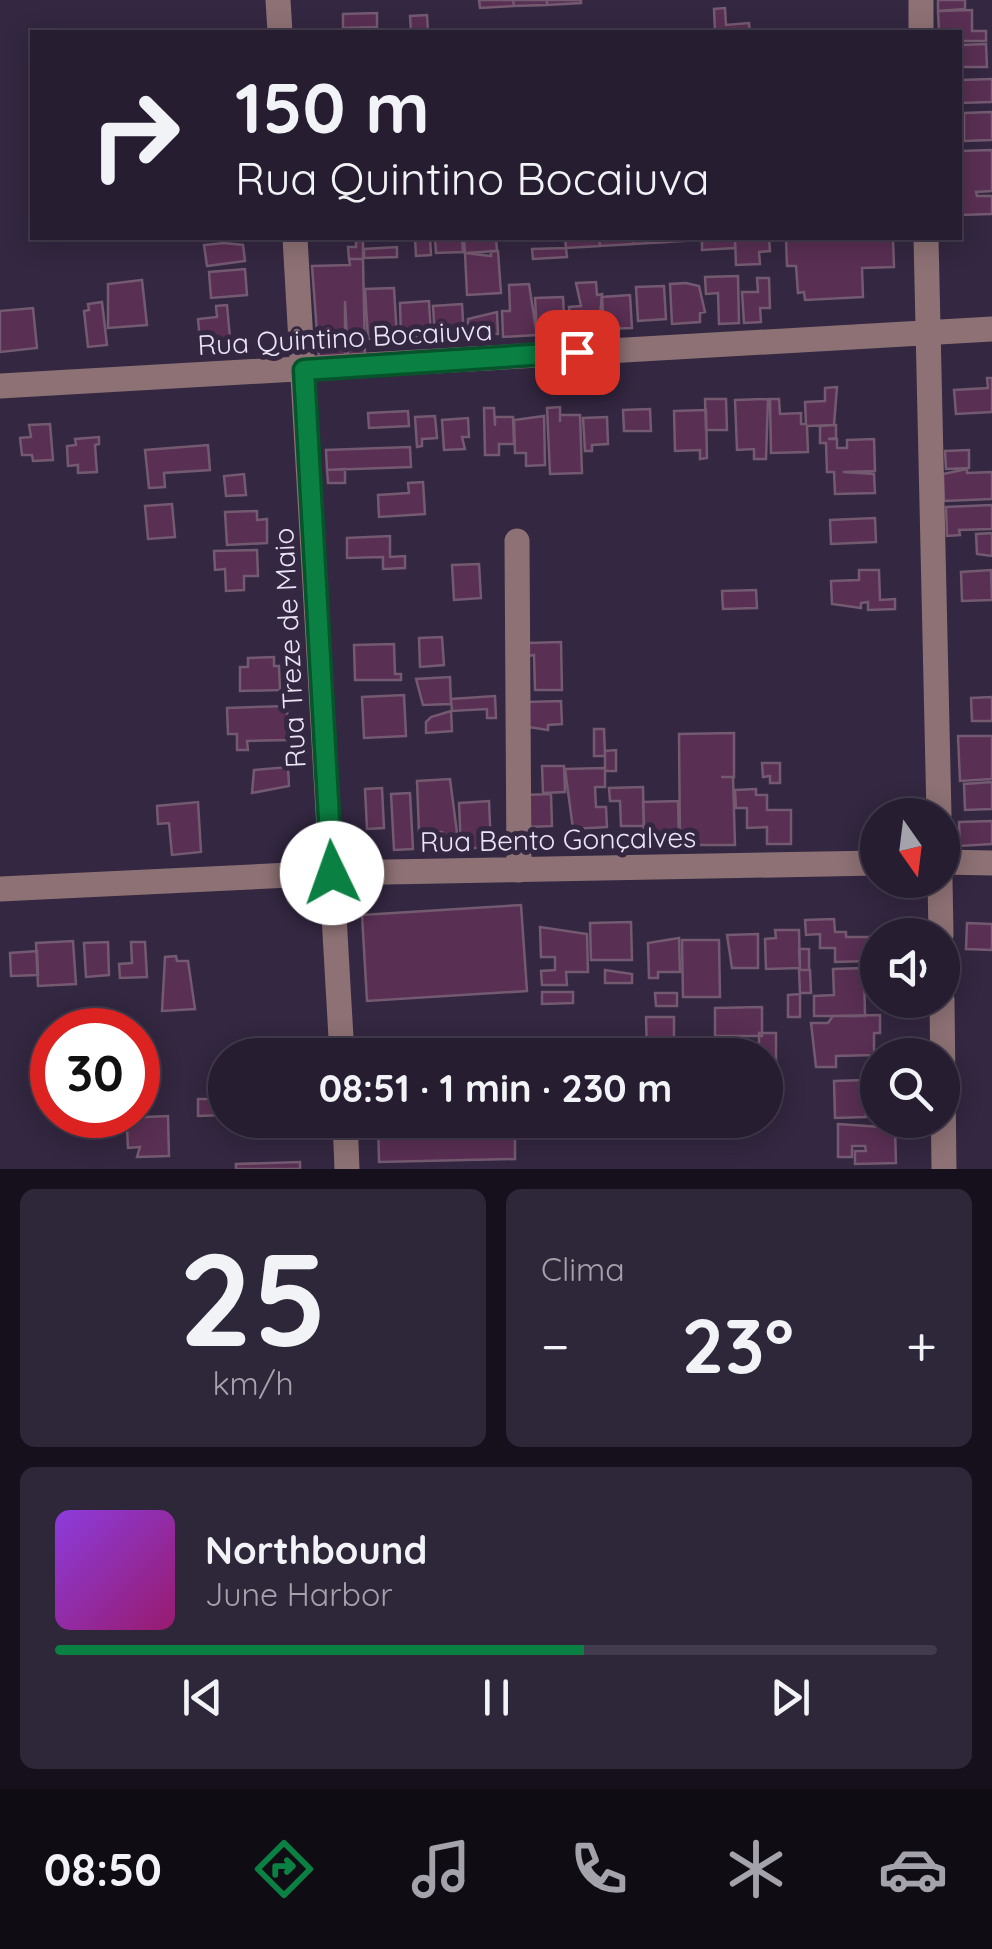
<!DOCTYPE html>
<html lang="pt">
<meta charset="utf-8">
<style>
:root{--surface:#261d31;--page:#2e2639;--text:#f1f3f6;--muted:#a4a2ab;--line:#423b4d;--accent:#0b8043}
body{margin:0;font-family:Quicksand,sans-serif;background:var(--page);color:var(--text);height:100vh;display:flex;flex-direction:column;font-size:38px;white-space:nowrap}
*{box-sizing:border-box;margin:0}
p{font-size:32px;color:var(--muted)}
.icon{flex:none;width:55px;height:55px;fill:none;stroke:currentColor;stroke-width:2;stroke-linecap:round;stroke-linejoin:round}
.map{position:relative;height:1169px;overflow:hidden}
.panel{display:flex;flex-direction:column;gap:20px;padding:20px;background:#15101b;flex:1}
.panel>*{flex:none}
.top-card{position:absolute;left:30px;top:30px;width:932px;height:210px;border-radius:0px;box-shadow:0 5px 25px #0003,0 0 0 2px var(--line);background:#261d31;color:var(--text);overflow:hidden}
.needle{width:65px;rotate:166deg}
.controls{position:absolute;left:860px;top:798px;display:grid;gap:20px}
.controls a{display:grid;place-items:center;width:100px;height:100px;border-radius:50%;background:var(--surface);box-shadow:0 5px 25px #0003,0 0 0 2px var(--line);font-size:50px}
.speed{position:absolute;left:30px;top:1008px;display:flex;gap:20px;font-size:50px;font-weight:700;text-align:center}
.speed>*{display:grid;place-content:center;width:130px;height:130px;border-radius:50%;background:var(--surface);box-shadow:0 5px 25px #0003,0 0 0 2px var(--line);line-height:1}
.speed .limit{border:15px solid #d22;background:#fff;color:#111}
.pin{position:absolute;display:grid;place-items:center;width:85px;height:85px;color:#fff;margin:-42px;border-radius:20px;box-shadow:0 5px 15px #0006}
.me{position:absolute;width:110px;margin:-55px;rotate:357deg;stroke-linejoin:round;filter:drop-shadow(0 0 8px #0008)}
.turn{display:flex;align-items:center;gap:35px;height:210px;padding:0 40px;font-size:45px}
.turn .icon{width:130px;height:130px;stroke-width:2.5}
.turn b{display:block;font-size:70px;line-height:85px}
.big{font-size:75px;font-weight:700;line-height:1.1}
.panel .card{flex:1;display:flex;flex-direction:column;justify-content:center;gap:15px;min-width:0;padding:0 35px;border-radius:15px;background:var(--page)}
.panel .dial{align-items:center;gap:0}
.dial b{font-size:130px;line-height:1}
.song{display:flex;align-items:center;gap:30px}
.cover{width:120px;height:120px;border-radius:15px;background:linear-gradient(135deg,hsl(270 70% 55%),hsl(320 70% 35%))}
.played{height:10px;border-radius:5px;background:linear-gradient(90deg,var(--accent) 60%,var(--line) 60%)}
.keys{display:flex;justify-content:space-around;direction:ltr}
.heat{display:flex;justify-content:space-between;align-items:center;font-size:55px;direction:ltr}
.panel .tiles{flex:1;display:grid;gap:20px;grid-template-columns:1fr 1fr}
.card:last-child{grid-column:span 2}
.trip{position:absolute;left:208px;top:1038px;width:575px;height:100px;border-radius:50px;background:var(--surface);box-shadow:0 5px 25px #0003,0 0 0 2px var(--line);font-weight:700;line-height:100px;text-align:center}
.tab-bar{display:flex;height:160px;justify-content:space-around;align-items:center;background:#0f0c14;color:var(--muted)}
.tab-bar .icon{width:70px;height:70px}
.tab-bar .active{color:var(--accent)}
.tab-bar b{font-size:45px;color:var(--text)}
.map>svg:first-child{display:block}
.building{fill:#592f53;stroke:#745a70;stroke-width:2.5}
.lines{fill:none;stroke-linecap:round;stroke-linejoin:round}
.minor{stroke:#8d7174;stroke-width:25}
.route-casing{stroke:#07532c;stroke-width:25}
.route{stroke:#0b8043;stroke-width:18}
.labels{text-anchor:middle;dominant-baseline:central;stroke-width:10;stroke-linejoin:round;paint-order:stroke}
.street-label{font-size:28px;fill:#ebe4f5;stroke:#332741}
</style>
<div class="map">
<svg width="992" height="1169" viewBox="0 0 992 1169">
<rect width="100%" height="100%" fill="#332741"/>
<path class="building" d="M479,0H513L514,6L480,8Z
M513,0H547V5L514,6Z
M547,0H581V3L547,5Z
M938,0H965V9L938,11Z
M725,8L726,25L749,23L750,32H715L714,9Z
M972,10V31H986V41H960V32H935H939L938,11Z
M377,13V27L343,28V14Z
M427,15L428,32H411L410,16Z
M986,44L987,67H960V45Z
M992,79V102L960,103V80Z
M992,112V140L964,141V113Z
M992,150V191L976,192L977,196H992V214L960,215V151Z
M415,238H430L431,255L416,256Z
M435,238H462L463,252L436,253Z
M464,238H496L497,251L465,253Z
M565,238H599L600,246L566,248Z
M599,238H633L634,244L600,246Z
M633,238H667V242L634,244Z
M667,238H701V240L667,242Z
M769,238L770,251L759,252L760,264L736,265L735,239Z
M815,238H893L894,267L862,268L863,297L805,300L804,292L798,293L796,266H787L786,240Z
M735,239V248L702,250V241Z
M356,241H363V259H349L348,247H356Z
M224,243L243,245L245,261L207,266L204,245Z
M397,247V257L364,258V249Z
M566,248L567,257L533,259L532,249Z
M491,251H498L501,293L467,295L465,253L491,256Z
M349,259H363L365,356L348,358L345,301V358L319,359L312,266L350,265Z
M245,269L247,295L211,298L209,272Z
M738,276L739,323L719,324L718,293L706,294L705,277Z
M757,278H769L770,308H760L761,322L744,323L742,292H758Z
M142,280L147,325L108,328V284Z
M596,282L597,295L602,294L599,327L570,329L569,307L581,306L576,283Z
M686,283L699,286L705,312L700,313V322L672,324L670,284Z
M529,284L537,335L503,337L502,311H510L509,285Z
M664,286L666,319L638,321L636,287Z
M394,288L397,338L368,339L365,289Z
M630,295L632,328L604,329L602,297Z
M563,297L565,332L537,334L535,298Z
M429,301L431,336L401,338L400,303Z
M102,302L107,345L88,347L84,311L89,310L88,304Z
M462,304L464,336L435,338L433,306Z
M227,305L230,338L200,341L198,319L217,317L216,306Z
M33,308L37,348L0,352V311Z
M497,312L498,334L468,333V319Z
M987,378H992V412L956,414L954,390L988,388Z
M837,387L834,425L807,426L808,452L771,453L770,399H779L780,414L801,413V424H806L805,402L825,401V388Z
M705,399H726L727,430H706Z
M768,399L766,459H754V449L737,450L735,400Z
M560,407V422V415H580L582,473L550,474L547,408Z
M484,408H494L495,426V417H513L514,444H499V455H485Z
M650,409L651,431H624L623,410Z
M706,410L707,458L700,459V450L675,451L674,411Z
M408,411L409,426L369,428L368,413Z
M435,416L437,438L422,439V446L417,447L415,417Z
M544,416L545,465L526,466V453H515L514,420Z
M607,417L608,444L592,445V451H585L583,418Z
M468,418L469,437H462L465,449L444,450L442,420Z
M50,424L53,460L33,461L32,455H22L20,438L31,437L29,425Z
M836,425V438L828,439H837V448H847V440L874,439L875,471L843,472L874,474L875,493L835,494L834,472H827L826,443H820V426Z
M99,437V444L95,445L97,472L78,473V465L68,466L67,446L76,445L75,439Z
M208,445L210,470L164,473L165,487L149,488L145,450Z
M410,447L411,467L327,470L326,450Z
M969,450V468L946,469L945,451Z
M345,469V483H328L327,470Z
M967,469V473L992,472V499L944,501L943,474Z
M244,474L246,495L226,496L224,476Z
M423,482L425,514L379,517L378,495L409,493L408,483Z
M172,504L175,537L148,539L145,506Z
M992,505V529L959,530L960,535L947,536L946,507Z
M257,511V520L267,519V543L227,545L225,512Z
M875,518L876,542L831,544L830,520Z
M992,533V556L977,554L976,534Z
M390,536V557L405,556V568L383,569V557L347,558V538Z
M257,550L258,576H244V590L226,591L225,569L215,570L214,551Z
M479,564L481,598L454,600L452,565Z
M859,570H879L880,600L895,599V609L868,610V602L861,603V608L832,604L831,581L859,580Z
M991,570L992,600L962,601L961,572Z
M756,590L757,608L723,609L722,591Z
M442,637L444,665L420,667L419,638Z
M561,642L562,690H535L534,655L528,656V643Z
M394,644L395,674H401V680H355L354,645Z
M274,657V666H279L280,690L240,691V667H248V658Z
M450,677L451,704L423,705L416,679Z
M404,695L406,736L364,738L362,697Z
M495,696L496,718H487V709L452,711L451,699Z
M992,697V721H972L971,698Z
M561,701L562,724L548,725V730L528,727L527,702Z
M287,706L288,740L247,741L248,750H237V734H228L227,708Z
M451,711L452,731L426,733V722L431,717Z
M594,729H604L605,756H594Z
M734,733V777H721H733L735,845H680L679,734Z
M958,736H992V779L960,781Z
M616,750V771H605V751Z
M762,763H780V783H770V776L763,777Z
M542,766H564L565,792L543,793Z
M288,767L289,786L252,793L254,770Z
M605,768V787H595L596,807H606L607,827L573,829L565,769Z
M450,779L459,848L443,849L442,832L419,833L417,781Z
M992,782V809L965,810L964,784Z
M643,787L644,826H621L620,801H610L609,788Z
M382,788L384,828L367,829L365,789Z
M756,789V795H767V810H791V844H767V827L747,828V808H736L735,790Z
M410,793L413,849L394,850L391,794Z
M551,794L552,826L528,827L526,795Z
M489,801L491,847L461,849L459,803Z
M678,801L679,839L644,837L643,802Z
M198,802L201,852L172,855L169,823L158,824L157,806Z
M992,821V844L960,846L959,822Z
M521,905L527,991L367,1001L362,915Z
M834,919L835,932H846V937H878V968H868V961L835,962V948H820V934L806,935L805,920Z
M631,922L632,960H591L590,923Z
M967,923L992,924V950L966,949Z
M540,927L587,934L588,972H566L567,985H542L541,971L555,970V957H541Z
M775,930H799L800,968L766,969L765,939L776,938Z
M758,934V968H732L727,935Z
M679,938L680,972H658V978H649L648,943Z
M682,940H719L720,997H683Z
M73,941L76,984L38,986L36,943Z
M108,942L109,975L86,977L84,943Z
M131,942H145L147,977L120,978L119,964L132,963Z
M799,949H809V970H800Z
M37,951L38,975L11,976L10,953Z
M176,956L177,961H188L195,1009L162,1011L165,957Z
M864,968L865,1016H814V996L834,995L833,969Z
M605,970L632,974V983H605Z
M799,970H810L811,993H800Z
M542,992H573V1003L542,1004Z
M655,993H677V1006H656Z
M800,994V1017H788V995Z
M762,1007V1036H715V1008Z
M880,1015V1033H874V1055L836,1056V1067H816L811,1023H828L833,1016Z
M646,1017H674V1055H647Z
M759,1033H776V1068L765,1069V1055H759Z
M865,1080L866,1117L835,1118L834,1081Z
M198,1099H223L224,1115L198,1116Z
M168,1116L169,1156L137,1157L140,1147L128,1148L127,1129H121L120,1118Z
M378,1120H515V1159L379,1162Z
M838,1124L895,1128L896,1163L855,1164V1151H866L865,1146H852V1157H838Z
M300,1162V1169H236V1164Z"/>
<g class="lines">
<path class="minor" d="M278,0L280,32
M921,0V32
M295,238L342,1055
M926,238L939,815
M0,386L992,329
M517,541L519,870
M942,862L992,863
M940,880L941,935
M0,889L332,873L878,863
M942,1000L944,1169
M345,1120L347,1169"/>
</g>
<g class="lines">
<defs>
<path id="route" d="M332,873L304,370L577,352"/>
</defs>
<use href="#route" class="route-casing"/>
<use href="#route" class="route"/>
</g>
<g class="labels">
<g class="street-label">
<text transform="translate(345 337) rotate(-3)">Rua Quintino Bocaiuva</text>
<text transform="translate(289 648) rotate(-93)">Rua Treze de Maio</text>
<text transform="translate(558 839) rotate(-1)">Rua Bento Gonçalves</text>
</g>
</g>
</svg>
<div class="controls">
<a><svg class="needle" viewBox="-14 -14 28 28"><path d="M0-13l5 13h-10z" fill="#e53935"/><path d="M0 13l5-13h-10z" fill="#a4a2ab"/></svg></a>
<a><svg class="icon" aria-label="sound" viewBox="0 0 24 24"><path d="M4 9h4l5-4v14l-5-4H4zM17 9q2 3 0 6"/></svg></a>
<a><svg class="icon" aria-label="search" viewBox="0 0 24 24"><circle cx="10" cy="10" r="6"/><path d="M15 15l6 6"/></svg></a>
</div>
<div class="speed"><div class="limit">30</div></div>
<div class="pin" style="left:577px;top:352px;background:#d93025"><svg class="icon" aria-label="arrive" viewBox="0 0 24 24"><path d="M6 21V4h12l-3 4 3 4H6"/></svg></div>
<svg class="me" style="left:332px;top:873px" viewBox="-20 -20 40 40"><circle r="19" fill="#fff"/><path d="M0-13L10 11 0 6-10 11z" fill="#0b8043"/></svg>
<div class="trip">08:51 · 1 min · 230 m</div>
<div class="top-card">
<div class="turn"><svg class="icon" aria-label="right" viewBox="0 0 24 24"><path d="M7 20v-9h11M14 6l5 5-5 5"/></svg><div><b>150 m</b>Rua Quintino Bocaiuva</div></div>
</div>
</div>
<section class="panel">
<div class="tiles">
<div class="card dial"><b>25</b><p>km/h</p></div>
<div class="card"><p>Clima</p>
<div class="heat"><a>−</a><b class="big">23°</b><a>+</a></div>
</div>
<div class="card">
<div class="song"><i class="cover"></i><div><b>Northbound</b><p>June Harbor</p></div></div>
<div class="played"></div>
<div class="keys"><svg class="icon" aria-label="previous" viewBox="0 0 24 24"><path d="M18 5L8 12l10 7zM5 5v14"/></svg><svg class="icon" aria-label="pause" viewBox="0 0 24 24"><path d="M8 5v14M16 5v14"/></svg><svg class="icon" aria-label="next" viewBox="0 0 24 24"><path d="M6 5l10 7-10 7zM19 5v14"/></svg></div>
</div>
</div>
</section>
<nav class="tab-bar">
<b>08:50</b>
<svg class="icon active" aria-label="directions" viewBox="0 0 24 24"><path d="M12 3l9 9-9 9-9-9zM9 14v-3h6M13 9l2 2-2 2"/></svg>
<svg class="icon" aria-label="music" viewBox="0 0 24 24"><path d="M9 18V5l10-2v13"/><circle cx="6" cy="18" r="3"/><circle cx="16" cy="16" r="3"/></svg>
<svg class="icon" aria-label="phone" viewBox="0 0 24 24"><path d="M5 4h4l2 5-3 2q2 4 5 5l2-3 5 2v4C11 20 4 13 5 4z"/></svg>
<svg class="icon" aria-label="climate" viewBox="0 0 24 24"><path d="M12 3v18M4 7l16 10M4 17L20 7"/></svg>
<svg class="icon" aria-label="car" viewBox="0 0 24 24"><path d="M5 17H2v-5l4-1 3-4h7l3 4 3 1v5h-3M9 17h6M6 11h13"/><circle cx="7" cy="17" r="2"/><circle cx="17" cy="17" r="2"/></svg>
</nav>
